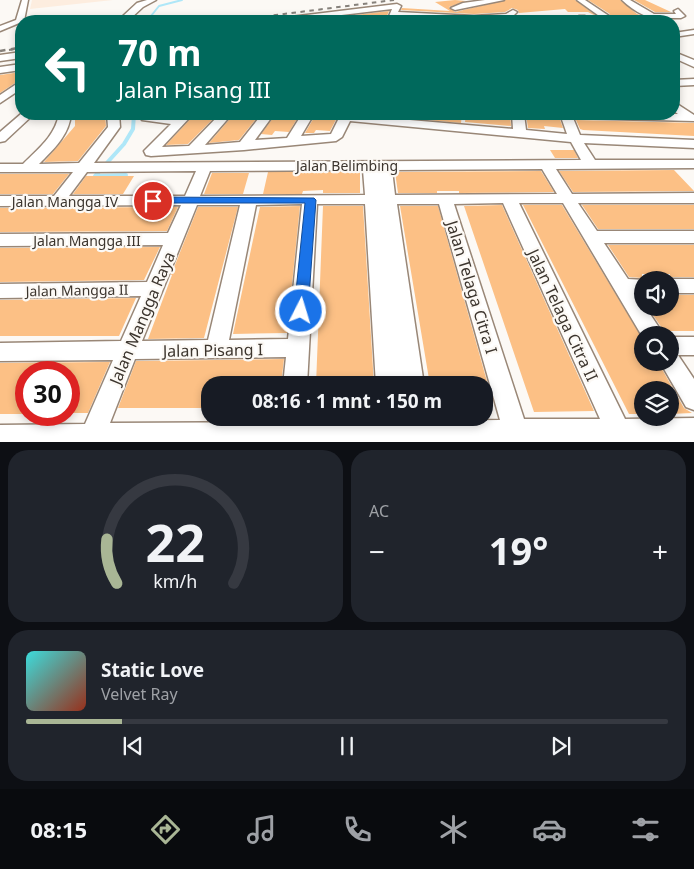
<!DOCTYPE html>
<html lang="id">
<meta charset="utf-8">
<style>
:root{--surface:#171b24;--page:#20242c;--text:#f1f3f6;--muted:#9ea1a6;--line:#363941;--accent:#a9b695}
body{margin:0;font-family:"Noto Sans",sans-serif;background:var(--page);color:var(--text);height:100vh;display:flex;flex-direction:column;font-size:19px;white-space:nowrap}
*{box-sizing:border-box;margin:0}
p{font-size:16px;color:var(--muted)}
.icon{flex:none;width:28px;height:28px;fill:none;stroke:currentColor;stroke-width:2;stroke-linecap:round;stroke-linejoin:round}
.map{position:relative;height:442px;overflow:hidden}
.panel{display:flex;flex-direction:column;gap:8px;padding:8px;background:#0d0f14;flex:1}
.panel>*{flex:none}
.guide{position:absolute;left:15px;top:15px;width:665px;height:105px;border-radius:20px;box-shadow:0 2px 8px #0003;background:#00695c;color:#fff;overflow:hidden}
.controls{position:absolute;left:634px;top:271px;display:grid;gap:10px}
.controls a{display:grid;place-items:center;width:45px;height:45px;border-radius:50%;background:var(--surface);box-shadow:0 2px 8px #0003;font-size:25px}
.speed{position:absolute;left:15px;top:361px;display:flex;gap:10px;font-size:25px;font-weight:700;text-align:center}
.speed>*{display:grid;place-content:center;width:65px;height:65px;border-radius:50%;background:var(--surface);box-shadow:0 2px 8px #0003;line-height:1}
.speed .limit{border:8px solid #d22;background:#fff;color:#111}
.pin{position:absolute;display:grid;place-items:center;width:42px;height:42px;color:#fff;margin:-21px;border:2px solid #fff;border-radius:50%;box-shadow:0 1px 5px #0007}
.me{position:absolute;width:55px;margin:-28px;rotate:5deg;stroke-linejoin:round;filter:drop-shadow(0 0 4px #0008)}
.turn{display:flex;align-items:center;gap:18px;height:105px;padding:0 20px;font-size:22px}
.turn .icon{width:65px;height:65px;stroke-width:2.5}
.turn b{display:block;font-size:35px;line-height:42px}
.big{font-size:38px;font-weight:700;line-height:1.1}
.panel .card{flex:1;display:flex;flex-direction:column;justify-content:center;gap:8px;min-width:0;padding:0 18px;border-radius:20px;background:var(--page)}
.panel .dial{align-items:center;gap:0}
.dial svg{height:130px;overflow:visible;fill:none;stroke:var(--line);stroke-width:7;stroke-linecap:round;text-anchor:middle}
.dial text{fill:var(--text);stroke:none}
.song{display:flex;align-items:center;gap:15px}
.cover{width:60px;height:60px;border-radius:8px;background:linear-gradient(135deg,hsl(180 70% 55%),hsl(10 70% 35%))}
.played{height:5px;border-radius:2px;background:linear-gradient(90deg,var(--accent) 15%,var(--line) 15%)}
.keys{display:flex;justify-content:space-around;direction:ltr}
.heat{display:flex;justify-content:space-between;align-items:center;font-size:28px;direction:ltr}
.panel .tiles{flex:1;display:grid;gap:8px;grid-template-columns:1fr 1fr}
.card:last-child{grid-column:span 2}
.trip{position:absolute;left:201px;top:376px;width:292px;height:50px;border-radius:20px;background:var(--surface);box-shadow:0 2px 8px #0003;font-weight:700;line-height:50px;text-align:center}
.menu{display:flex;height:80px;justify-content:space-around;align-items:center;background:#090b0e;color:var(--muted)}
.menu .icon{width:35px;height:35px}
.menu .current{color:var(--accent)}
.menu b{font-size:22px;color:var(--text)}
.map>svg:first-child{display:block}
.built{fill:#fdeddf}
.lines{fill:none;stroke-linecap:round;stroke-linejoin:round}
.stream-far1{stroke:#afe7f8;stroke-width:2}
.stream{stroke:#afe7f8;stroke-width:4}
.building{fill:#fcc085}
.minor-casing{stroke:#998777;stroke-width:3}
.minor{fill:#fff;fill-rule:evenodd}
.rail-far1{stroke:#86817b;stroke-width:2;stroke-dasharray:4.5 4.5;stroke-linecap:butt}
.rail{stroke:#86817b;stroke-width:2.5;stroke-dasharray:5.5 5.5;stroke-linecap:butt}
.route{fill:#1a73e8;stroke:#114b97}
.labels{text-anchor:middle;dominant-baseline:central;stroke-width:4.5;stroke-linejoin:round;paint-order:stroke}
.street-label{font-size:14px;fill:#3c352e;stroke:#fcf9f5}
.near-street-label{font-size:16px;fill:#3c352e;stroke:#fcf9f5}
</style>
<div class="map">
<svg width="694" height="442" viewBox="0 0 694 442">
<rect width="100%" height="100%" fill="#fcf9f5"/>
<path class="built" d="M32,0H113L30,9Z"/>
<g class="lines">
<path class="stream-far1" d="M147,21L159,6L182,0"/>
<path class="stream" d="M126,175L95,176L124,144L133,129L134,114"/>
</g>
<path class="building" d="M455,0L466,1L449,7L455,12L506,0H575L598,17L588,12H568L565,9L519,13L518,10L512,8L505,12L474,14L401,10L402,8L450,11L435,2Z
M588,0H620L637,14L656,21H605L603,20L610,18V14Z
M634,0H645L671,12H655Z
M389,11L385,21H352L355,15Z
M21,72V79L0,93V75Z
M75,114H105L106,126L78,161L44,162L75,126Z
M195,114H218L188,144L166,145Z
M234,114H260L239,140L209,143Z
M276,114H300L289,132L275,131L272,135L261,134Z
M316,114H339L330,131L316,130L314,133H305Z
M426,114H462L461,123L426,120Z
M466,114H510L511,126L465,122Z
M526,114H558L563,128L544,126L545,129L528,128Z
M576,120L694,123V136L583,130L580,129Z
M550,150H574L578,158H555Z
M674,170L694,191L573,192L559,171Z
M541,171L554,192L459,193V191H437V193H398L395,172Z
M268,172H360V193H323V190L303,191L302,194H263Z
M212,173H249L243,194H204Z
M0,174H69L53,194H0Z
M86,176H134L123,194H73Z
M502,205L594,411L534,412L464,206Z
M523,205H562L642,338V362H658L684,408L692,413L670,414V390H642V414H629Z
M582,205H694V229H598Z
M300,206L287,333L233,334L260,207Z
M323,206H363L374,385H316Z
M400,206H438L488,385H430Z
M178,207L167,231L0,232V208Z
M198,207H238L204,338L148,339L172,275H171Z
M608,245H694V277H670V274H642V278L629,277Z
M160,247L144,280L0,282V248Z
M670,295H694V331H664L648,308H670Z
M136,298L119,336H0V300Z
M284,359L281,385H210V408H118L136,361Z
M110,362L88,413H69V372H26V414H0V363Z"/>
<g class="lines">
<defs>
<path id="minor" d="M22,0H28L24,21L0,31V26L16,20Z
M147,0H156L143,7L129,20H123V16L137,3Z
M485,0H504L455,10L451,8L463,3Z
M577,0H585L609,16L602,18Z
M622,0H630L654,14H676L674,11L678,9L685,16L681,18H665L669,21C652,21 634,12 622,0Z
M397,4L401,6L398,12L474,16L506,14L513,10L517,12L511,18L481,21L397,16L395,21H387L392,9L291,21H270L274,19Z
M579,16H585L590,21H581L578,18Z
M694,30V34L674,37V33Z
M21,52V58L0,61V55Z
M674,52L694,60V67L674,58Z
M21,64V70L0,73V67Z
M694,79V85L674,86V80Z
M21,81V89L0,103V95Z
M674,102L694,115V121L573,118L580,135L694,140V148L584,143L595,160H694V168L556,169L572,194L694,193V203H578L597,231H694V243H604L628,279L645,280H642V293H637L642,301V308H646L664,335L642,336L563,203H519L625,419L694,418V442H0V425L85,424L113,360L0,361V343L121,341L141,296L0,298V284L147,282L163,245L0,246V234L168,233L181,205L0,206V196H54L73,172H0V164H23C39,148 55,136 59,114H71C69,135 54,149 39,164L79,163L108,127L107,114H119L120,127L94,163L581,160L571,142L350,121L342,137L336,141L244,150L151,156L146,155L144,151L171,124L142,120L138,114L177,117L181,114H193L162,147L189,146L220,114H232L205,145L240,142L262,114H274L255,140L287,138L302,114H314L301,136L331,134L341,114L513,129L512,114H524L526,130L567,134L560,114H678L674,111ZM542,169L557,194L395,195L392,170ZM363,170L365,195L200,196L210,171ZM196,171L185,196H69L87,172ZM503,203L600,419H524L454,204ZM302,204L288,339L229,340L256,205ZM317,204H365L376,385H400L381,204L400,385H424L397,204H439L500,420L304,422V418H280L279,422L110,423L135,359L286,357L283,385H307ZM197,205H240L208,340L142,341Z
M21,114H34L5,141L0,142V132Z
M670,279H694V293H670V280H667Z
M670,337H694V355H678L694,379V410L686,407L660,362H670Z"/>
</defs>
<use href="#minor" class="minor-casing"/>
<use href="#minor" class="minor"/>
<path class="rail-far1" d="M229,21L394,0
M9,50L21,48"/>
<path class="rail" d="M0,51L18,48"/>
</g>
<path class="route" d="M153,197L314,198L316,200L308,311L306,315L301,317L296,315L294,311L305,203H149L147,201L149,198Z"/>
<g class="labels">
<g class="street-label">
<text x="347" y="165">Jalan Belimbing</text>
<text x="65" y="201">Jalan Mangga IV</text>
<text x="87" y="240">Jalan Mangga III</text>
<text transform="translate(77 290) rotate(-1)">Jalan Mangga II</text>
</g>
<g class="near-street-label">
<text transform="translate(472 287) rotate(73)">Jalan Telaga Citra I</text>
<text transform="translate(563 315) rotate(65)">Jalan Telaga Citra II</text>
<text transform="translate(142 318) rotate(-67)">Jalan Mangga Raya</text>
<text transform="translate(213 350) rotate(-1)">Jalan Pisang I</text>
</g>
</g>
</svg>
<div class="controls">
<a><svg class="icon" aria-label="sound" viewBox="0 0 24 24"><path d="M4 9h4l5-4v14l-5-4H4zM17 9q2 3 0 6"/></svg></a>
<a><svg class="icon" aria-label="search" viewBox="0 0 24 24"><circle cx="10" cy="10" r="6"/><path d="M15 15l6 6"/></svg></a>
<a><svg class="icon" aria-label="layers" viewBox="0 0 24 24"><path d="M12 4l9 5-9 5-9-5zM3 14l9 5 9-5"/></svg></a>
</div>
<div class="speed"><div class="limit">30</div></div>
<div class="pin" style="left:153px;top:201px;background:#d93025"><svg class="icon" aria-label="arrive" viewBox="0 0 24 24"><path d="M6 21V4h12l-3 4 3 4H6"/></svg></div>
<svg class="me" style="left:301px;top:311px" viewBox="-20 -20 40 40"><circle r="17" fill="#1a73e8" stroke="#fff" stroke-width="3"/><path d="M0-11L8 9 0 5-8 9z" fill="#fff"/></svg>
<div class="trip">08:16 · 1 mnt · 150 m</div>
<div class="guide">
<div class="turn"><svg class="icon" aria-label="left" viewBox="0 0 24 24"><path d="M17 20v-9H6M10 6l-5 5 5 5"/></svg><div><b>70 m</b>Jalan Pisang III</div></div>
</div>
</div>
<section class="panel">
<div class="tiles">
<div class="card dial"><svg viewBox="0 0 100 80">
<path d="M14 69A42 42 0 1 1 86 69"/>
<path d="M14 69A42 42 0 0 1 8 42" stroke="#a9b695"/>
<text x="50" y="56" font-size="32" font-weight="700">22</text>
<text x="50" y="72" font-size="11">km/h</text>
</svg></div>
<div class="card"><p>AC</p>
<div class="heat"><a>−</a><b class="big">19°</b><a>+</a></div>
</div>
<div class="card">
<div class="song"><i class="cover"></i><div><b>Static Love</b><p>Velvet Ray</p></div></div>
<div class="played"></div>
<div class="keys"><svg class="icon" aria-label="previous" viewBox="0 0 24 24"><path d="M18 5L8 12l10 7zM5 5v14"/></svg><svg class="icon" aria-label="pause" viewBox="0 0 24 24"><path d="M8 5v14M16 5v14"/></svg><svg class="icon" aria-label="next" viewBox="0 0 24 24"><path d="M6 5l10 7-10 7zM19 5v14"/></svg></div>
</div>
</div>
</section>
<nav class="menu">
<b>08:15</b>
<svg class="icon current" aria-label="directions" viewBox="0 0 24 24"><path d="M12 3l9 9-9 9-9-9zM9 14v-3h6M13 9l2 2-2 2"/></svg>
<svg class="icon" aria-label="music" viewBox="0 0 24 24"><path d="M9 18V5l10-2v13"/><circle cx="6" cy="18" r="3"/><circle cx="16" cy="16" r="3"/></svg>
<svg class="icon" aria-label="phone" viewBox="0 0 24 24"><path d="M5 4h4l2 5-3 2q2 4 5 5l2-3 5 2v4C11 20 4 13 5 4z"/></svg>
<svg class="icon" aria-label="climate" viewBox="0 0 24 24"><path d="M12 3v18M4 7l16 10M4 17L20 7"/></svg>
<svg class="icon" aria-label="car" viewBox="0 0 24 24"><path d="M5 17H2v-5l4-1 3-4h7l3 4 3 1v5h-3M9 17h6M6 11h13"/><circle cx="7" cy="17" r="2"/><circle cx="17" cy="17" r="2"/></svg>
<svg class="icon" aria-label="filters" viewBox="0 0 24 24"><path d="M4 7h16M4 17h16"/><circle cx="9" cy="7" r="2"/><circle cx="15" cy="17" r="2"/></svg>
</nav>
